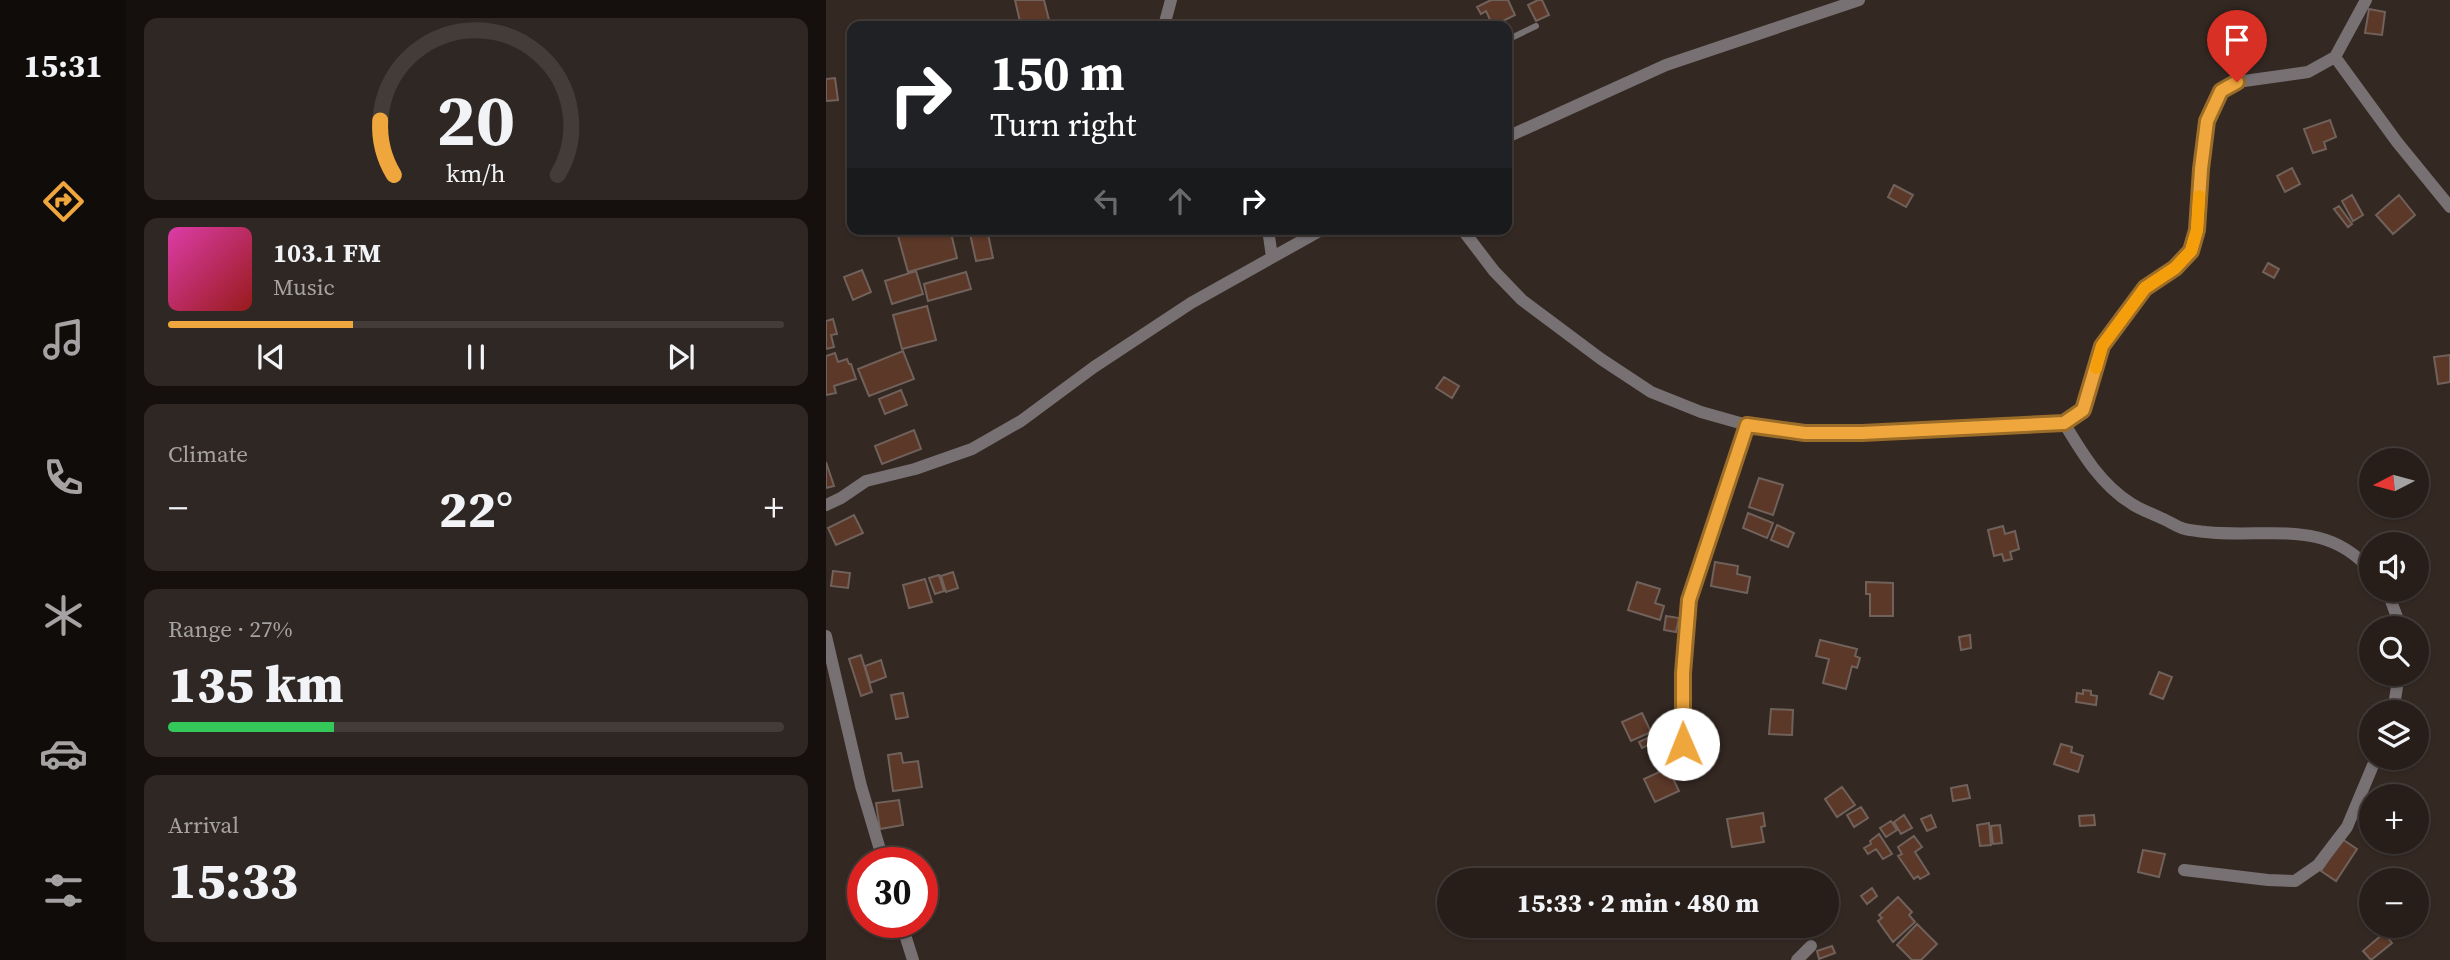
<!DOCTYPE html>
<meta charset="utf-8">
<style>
:root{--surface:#271e1a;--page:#2f2723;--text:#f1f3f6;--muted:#a4a2a2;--line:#433c39;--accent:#efa73d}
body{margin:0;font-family:"Source Serif 4",serif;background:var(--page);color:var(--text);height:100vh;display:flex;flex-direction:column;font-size:26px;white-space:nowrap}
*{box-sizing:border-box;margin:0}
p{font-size:23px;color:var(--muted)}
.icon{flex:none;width:38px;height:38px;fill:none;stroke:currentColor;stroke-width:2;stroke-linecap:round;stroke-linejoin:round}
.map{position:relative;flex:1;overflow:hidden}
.sheet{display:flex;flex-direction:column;gap:18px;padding:18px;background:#15100e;width:700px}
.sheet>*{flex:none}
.hud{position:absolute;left:21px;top:21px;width:665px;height:214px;border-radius:14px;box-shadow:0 2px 5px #0004,0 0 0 2px var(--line);background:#202124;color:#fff;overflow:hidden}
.needle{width:46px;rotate:264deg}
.tools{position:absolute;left:1533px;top:448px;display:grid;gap:14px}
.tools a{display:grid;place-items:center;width:70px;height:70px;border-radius:50%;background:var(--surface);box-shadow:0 2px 5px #0004,0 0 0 2px var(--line);font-size:35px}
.speed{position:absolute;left:21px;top:847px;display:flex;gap:14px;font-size:35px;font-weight:700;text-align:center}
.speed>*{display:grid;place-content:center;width:91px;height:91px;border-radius:50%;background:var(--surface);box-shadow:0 2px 5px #0004,0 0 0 2px var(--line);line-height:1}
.speed .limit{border:10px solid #d22;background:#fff;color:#111}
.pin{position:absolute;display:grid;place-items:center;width:60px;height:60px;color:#fff;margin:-72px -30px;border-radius:50% 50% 50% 0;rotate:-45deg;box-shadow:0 0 7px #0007}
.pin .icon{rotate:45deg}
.me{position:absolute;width:77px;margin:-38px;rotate:359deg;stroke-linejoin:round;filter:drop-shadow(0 0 5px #0008)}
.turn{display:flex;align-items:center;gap:24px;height:147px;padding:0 28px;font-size:32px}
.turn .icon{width:91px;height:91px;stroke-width:2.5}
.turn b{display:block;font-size:49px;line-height:60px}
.lanes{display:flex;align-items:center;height:66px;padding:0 28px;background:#0003;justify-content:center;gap:35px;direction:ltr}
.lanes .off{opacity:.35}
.big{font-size:52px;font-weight:800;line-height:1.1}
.sheet .card{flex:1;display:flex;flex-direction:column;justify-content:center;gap:10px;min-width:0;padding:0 24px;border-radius:14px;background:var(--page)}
.sheet .dial{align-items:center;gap:0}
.dial svg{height:182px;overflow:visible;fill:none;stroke:var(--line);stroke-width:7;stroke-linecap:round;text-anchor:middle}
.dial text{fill:var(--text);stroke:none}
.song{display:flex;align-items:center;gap:21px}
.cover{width:84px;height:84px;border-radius:10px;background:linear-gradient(135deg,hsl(320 70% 55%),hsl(0 70% 35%))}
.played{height:7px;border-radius:4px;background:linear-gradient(90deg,var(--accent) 30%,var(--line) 30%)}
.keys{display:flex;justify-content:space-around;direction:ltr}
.heat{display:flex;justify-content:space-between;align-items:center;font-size:38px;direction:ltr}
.charge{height:10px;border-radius:5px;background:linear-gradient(90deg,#34c759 27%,var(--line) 0)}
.trip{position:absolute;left:611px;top:868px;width:402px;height:70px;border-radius:35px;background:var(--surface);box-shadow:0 2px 5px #0004,0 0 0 2px var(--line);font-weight:800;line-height:70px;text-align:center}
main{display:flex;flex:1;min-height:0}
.menu{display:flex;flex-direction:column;width:126px;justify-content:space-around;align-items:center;background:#100c0a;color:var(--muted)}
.menu .icon{width:49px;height:49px}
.menu .active{color:var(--accent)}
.menu b{font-size:32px;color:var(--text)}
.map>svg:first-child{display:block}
.building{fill:#5b3828;stroke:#70615b;stroke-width:2}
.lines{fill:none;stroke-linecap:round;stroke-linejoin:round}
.lane{stroke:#777174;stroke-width:6}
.street{stroke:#777174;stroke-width:12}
.route-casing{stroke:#9b6d28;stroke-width:18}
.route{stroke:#efa73d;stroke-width:12}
.slow{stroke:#f59e0b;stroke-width:12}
</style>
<main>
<nav class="menu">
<b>15:31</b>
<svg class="icon active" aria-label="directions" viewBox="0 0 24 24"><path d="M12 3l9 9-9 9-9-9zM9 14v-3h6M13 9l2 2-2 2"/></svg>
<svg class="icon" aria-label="music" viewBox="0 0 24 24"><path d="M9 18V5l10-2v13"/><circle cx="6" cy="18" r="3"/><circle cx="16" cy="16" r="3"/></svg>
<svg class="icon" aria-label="phone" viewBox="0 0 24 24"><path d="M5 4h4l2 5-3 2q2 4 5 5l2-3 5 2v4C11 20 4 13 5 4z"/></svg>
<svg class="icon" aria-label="climate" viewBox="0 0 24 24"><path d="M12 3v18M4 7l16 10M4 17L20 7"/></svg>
<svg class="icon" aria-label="car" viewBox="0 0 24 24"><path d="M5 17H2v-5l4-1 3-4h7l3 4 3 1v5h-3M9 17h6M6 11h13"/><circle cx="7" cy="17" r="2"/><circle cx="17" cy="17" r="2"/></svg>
<svg class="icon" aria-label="filters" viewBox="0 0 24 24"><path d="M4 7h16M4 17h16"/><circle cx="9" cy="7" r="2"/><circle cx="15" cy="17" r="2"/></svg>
</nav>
<section class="sheet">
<div class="card dial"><svg viewBox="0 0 100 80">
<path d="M14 69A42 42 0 1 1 86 69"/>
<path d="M14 69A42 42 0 0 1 8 45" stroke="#efa73d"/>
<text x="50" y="56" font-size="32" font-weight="700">20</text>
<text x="50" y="72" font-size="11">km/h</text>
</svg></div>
<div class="card">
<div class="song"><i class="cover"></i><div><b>103.1 FM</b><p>Music</p></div></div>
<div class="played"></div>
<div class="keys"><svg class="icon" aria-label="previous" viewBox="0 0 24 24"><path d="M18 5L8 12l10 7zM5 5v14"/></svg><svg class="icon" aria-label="pause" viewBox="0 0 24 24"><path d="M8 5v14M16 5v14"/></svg><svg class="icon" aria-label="next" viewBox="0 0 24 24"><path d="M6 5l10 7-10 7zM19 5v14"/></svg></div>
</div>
<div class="card"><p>Climate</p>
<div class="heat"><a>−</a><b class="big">22°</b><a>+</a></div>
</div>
<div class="card"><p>Range · 27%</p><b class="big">135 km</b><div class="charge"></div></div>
<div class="card"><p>Arrival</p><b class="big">15:33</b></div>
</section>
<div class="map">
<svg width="1624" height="960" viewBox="0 0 1624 960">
<rect width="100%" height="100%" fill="#342822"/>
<path class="building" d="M189,0H218L223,20L195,26Z
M665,0H682L689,15L667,26L660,11L655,14L651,7Z
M712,0H716L723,15L710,21L702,5Z
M1543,9L1559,12L1556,35L1539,33Z
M9,78L12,100L0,101V79Z
M1504,120L1510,137L1498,142L1500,149L1487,153L1478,129Z
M1466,168L1474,184L1459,192L1451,176Z
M1068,185L1087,195L1080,207L1062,197Z
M1526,195L1537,215L1527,221L1516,201Z
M1573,195L1589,215L1567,234L1550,215Z
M1513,206L1526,224L1522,227L1508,209Z
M97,229H124L131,258L82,272L72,236Z
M143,229H161L167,258L150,261Z
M1442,263L1453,269L1448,278L1437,272Z
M36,270L45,292L27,300L18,277Z
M90,271L97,294L66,304L59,281Z
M140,272L145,289L102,301L98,284Z
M101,306L110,340L76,349L67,315Z
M7,319L11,334L5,335L8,347L0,349V321Z
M77,351L88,379L43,396L32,369Z
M9,353L12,362L21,359L23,364H25L30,379L8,386L10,393L0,395V356Z
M1624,355V382L1612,384L1608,357Z
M618,377L633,386L626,398L610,388Z
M75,390L81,405L59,414L53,399Z
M88,430L95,449L56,464L49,446Z
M0,462L8,486L0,488Z
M933,478L957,485L947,515L923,507Z
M922,513L947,523L941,538L917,528Z
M28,515L37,533L10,545L2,528Z
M951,525L968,533L962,547L945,540Z
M1177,526L1179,534L1189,531L1193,549L1184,552L1186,559L1178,561L1176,554L1168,556L1162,530Z
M889,562L912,566L911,574L924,577L921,593L885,586Z
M7,571L24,573L22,588L5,586Z
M127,572L132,588L120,592L115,576Z
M113,575L118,591L109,594L103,578Z
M99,579L106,602L83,608L77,585Z
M811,582L834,589L829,603L838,606L834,620L802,610Z
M1040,582L1067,583V616H1044V594H1040Z
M840,616L853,618L850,632L838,630Z
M1144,635L1145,648L1135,650L1133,637Z
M994,640L1031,649L1029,656L1034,658L1031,668L1026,666L1020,689L997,683L1003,659L990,656Z
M35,655L46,692L35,696L23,659Z
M55,660L60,677L44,683L39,666Z
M1333,672L1346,677L1337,699L1324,694Z
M1257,690L1265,691V695L1271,696L1270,705L1250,702L1251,693L1257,694Z
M77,693L82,717L70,719L65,695Z
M945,709L967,710L966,735L943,734Z
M816,713L825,732L805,741L796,722Z
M826,736L829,742L816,748L813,742Z
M1235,744L1246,747L1245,752L1257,756L1252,772L1228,764Z
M75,753L77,763L92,761L96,787L67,791L62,755Z
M842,768L853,791L829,802L818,779Z
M1141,785L1144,798L1127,801L1125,788Z
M1016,787L1029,805L1011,817L999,799Z
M73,800L77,825L54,829L50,803Z
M1035,807L1042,818L1028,827L1021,815Z
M937,813L939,826L935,827L938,842L906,847L901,819Z
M1078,815L1086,828L1075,834L1068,822Z
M1105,815L1110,827L1101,831L1095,819Z
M1268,815L1269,825L1254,826L1253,816Z
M1065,821L1071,830L1060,837L1054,828Z
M1163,823L1165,845L1154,846L1151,825Z
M1174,825L1176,843L1167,844L1165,826Z
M1053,834L1066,854L1057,859L1050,849L1042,854L1038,848L1045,844L1044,841Z
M1088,836L1096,847L1089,852L1103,874L1094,879L1092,876L1088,879L1072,856L1076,854L1072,847Z
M1516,839L1531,849L1510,881L1495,871Z
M1317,850L1339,854L1333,877L1312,872Z
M1046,888L1051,896L1041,904L1035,896Z
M1072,897L1086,912L1083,915L1089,922L1067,942L1052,921L1056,918L1053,915Z
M1091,924L1111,944L1095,960H1086L1071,945Z
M1558,933L1566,943L1545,960L1537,951Z
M1006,946L1009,953L993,959L991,951Z"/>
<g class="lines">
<path class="lane" d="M681,40L710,26"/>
<path class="street" d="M338,26L345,0
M1509,57L1571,142L1624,207
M681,137L840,65L1033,0
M442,229L446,257
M636,229L668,271L696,300L775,359L825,392L875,412L921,425L979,433L1036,434L1238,423C1256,453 1275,485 1306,504C1315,510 1325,513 1335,518C1343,521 1351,527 1359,529C1366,531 1374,531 1380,532C1441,539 1499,517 1545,571
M1238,423L1257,410L1266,386L1276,346L1319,288L1349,268L1365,251L1371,230L1375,169L1381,121L1395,91L1411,82L1482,72L1509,57L1540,0
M0,505L15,498L40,481L89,469L146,449L195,421L268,367L365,303L497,229
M1561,590L1575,628
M0,636L35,786L58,863
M1567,712L1573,674
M857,744V672L863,600L921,425
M1358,870L1442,880L1469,881L1492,865L1521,827L1550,758
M75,922L87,960
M971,960L985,946"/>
</g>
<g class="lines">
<defs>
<path id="route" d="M857,744V673L863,600L921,425L979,433H1036L1238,423L1257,410L1276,346L1319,288L1349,268L1365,251L1371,230L1375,169L1381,121L1395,91L1411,82"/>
</defs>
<use href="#route" class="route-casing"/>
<use href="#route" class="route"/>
<path class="slow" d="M1270,368L1276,346L1319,288L1349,268L1365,251L1371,230L1373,196"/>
</g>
</svg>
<div class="tools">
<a><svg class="needle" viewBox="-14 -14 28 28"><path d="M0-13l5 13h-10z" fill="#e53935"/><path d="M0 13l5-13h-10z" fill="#a4a2a2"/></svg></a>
<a><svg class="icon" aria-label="sound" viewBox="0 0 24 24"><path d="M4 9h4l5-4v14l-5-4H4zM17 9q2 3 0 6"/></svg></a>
<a><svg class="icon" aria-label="search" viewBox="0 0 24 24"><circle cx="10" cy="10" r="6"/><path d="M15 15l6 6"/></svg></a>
<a><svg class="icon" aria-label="layers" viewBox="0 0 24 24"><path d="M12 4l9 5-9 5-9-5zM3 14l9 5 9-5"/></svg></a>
<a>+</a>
<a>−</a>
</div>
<div class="speed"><div class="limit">30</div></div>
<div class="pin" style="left:1411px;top:82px;background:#d93025"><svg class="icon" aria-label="arrive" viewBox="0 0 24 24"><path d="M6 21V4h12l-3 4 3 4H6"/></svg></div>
<svg class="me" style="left:857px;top:744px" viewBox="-20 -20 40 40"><circle r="19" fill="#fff"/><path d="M0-13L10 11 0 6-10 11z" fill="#efa73d"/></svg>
<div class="trip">15:33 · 2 min · 480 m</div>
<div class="hud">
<div class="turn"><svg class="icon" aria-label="right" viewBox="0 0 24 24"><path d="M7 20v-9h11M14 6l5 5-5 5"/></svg><div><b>150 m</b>Turn right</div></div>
<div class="lanes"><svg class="icon off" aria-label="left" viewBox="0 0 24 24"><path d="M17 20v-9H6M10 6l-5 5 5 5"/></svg><svg class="icon off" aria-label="ahead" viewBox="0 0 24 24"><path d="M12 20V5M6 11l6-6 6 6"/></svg><svg class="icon" aria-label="right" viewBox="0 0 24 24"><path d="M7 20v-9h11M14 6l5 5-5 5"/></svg></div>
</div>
</div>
</main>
